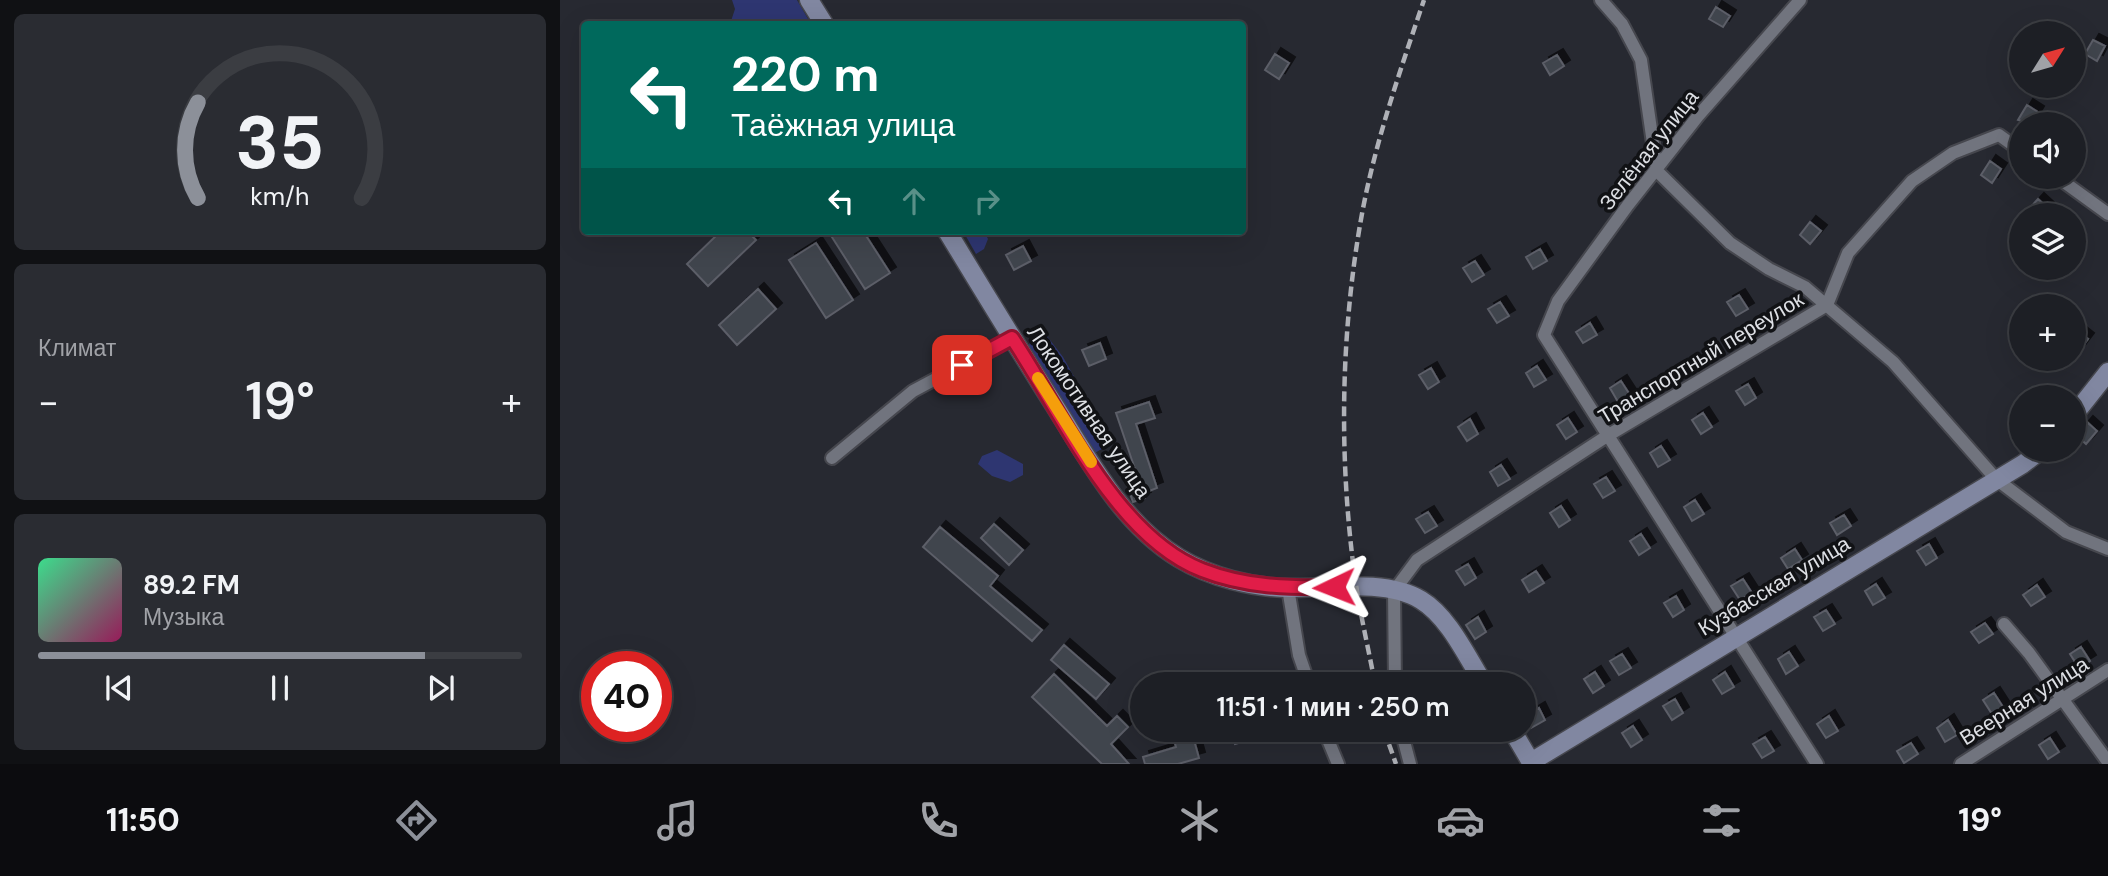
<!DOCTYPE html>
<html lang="ru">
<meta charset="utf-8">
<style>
:root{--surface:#1d1f25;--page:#2a2c32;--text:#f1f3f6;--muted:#a0a2a7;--line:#3b3d42;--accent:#8c9099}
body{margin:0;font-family:"DM Sans",sans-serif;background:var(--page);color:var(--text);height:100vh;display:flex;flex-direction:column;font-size:26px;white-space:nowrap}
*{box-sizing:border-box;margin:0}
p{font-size:23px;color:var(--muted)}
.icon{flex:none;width:38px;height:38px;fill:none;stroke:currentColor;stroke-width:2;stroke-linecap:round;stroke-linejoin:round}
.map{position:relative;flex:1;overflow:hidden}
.panel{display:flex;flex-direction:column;gap:14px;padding:14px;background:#101114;width:560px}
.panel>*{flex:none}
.hud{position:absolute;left:21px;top:21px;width:665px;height:214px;border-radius:7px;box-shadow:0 7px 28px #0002,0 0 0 2px var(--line);background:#00695c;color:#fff;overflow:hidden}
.needle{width:46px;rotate:53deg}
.controls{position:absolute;left:1449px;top:21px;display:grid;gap:14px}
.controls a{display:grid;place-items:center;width:77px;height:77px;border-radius:50%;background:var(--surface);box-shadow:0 7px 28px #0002,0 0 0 2px var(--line);font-size:35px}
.speed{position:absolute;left:21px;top:651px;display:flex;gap:14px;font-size:35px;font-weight:700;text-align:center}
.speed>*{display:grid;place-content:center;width:91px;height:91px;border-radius:50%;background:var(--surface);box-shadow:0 7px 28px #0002,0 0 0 2px var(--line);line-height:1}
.speed .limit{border:10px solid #d22;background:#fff;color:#111}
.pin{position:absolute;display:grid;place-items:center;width:60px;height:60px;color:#fff;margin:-30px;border-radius:14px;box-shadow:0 4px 10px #0006}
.me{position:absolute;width:77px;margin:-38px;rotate:268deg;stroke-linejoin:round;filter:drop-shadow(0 0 5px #0008)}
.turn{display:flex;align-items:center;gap:24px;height:147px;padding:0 35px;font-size:32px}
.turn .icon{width:91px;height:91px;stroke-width:2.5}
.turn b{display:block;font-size:49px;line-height:60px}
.lanes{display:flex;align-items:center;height:66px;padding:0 35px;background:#0003;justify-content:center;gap:35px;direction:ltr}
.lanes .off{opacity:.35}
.big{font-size:52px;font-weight:600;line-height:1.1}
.panel .tile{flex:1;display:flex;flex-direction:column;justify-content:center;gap:10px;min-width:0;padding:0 24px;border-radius:10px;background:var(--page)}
.panel .dial{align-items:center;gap:0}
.dial svg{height:182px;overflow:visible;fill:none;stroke:var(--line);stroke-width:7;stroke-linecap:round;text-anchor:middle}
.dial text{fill:var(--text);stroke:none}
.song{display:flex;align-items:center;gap:21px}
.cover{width:84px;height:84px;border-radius:10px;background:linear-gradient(135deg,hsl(150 70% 55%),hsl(330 70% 35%))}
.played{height:7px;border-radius:4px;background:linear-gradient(90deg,var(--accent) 80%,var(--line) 80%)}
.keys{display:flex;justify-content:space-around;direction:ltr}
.heat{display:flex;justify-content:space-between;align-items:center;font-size:38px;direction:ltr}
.trip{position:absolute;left:570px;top:672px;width:406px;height:70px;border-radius:35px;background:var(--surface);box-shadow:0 7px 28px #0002,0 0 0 2px var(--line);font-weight:600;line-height:70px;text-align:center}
.tabs{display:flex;height:112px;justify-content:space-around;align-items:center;background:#0c0c0f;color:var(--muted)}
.tabs .icon{width:49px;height:49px}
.tabs .selected{color:var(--accent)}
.tabs b{font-size:32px;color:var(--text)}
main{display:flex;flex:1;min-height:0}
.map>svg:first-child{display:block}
.green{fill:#2e3671}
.building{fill:#41444d;stroke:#5c5e68;stroke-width:2;filter:url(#shadow)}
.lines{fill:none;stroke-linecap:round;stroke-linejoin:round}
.street-casing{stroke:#46474e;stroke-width:16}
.secondary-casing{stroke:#46474e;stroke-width:21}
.street{stroke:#71747e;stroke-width:12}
.secondary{stroke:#8187a1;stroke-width:18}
.rail{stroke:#afb1b7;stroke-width:4.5;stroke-dasharray:10 5;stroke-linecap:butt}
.route-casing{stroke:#92132f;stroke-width:18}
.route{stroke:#e11d48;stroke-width:12}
.slow{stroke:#f59e0b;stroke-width:12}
.labels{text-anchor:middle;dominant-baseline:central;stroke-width:7;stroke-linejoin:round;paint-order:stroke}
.street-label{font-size:21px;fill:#dee0e5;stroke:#111215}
</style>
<main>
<section class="panel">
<div class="tile dial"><svg viewBox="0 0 100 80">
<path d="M14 69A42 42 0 1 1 86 69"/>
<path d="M14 69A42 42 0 0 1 14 27" stroke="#8c9099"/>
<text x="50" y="56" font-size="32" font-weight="700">35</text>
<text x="50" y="72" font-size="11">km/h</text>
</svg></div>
<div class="tile"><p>Климат</p>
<div class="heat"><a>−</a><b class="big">19°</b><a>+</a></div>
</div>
<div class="tile">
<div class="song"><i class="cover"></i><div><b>89.2 FM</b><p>Музыка</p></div></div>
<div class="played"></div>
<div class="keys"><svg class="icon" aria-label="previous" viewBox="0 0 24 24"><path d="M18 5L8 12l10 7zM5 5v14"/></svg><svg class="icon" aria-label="pause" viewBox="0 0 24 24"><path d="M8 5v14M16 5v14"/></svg><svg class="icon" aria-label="next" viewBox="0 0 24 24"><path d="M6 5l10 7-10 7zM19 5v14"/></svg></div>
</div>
</section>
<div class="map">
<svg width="1548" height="764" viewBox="0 0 1548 764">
<defs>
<filter id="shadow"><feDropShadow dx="6" dy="-6" stdDeviation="0" flood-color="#0009"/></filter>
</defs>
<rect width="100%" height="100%" fill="#272931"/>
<path class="green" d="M172,0H237L251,24H170L175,9Z
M403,231H424L428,239L424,249L416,254Z
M473,336H487L503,357L548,437L545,447L528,457L464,356Z
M437,450L463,464V475L450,482L432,476L418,464L422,456Z"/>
<path class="building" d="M1156,7L1170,16L1163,27L1149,19Z
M1533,40L1545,46L1537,61L1525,54Z
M715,54L729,63L719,79L705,70Z
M997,55L1004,66L990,75L983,63Z
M1467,105L1478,112L1471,124L1458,120Z
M1430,161L1441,169L1432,183L1421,175Z
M1478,199L1490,210L1486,215H1476L1469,209Z
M1250,222L1261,231L1250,244L1240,235Z
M161,231H187L196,240L148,286L127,264Z
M274,231H303L330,273L305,289L270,234Z
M256,243L293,300L266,318L229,260Z
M463,246L471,261L454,270L446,255Z
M980,249L987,261L973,269L966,257Z
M915,261L924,275L912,282L903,268Z
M198,289L216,309L177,345L159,325Z
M1179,295L1188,309L1176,316L1167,302Z
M940,302L949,316L937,323L928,309Z
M1030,323L1037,335L1023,343L1016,332Z
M1518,331L1528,339L1518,352L1514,349V336Z
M540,343L546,359L529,366L522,350Z
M977,366L986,380L974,387L966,373Z
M871,368L879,382L868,389L859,375Z
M1061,381L1070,395L1058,402L1050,388Z
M1188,384L1196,398L1185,405L1176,391Z
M589,402L595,418L576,424L597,488L584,493L585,498L573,502L564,476L576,472L556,413Z
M1143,413L1152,427L1141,434L1132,420Z
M1008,418L1017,432L1006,439L997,425Z
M910,419L918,434L907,441L898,427Z
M1527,422L1537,431L1526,444L1516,435Z
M1101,446L1110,460L1098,467L1090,453Z
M941,465L950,479L938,486L930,472Z
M1046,477L1055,491L1043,498L1034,484Z
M1135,500L1144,514L1132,521L1124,507Z
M1001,506L1010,520L999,527L990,513Z
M868,512L877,526L865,533L856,519Z
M1284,515L1291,526L1277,535L1270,523Z
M434,524L463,550L449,565L421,538Z
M380,527L438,576L430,586L482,630L472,641L363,547Z
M1081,534L1090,548L1079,555L1070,541Z
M1369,544L1377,558L1366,565L1357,551Z
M1235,549L1242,560L1228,569L1221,558Z
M908,564L916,578L905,585L896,571Z
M976,571L984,583L969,592L962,580Z
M1183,579L1192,593L1180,600L1171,586Z
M1316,584L1325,598L1313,605L1305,591Z
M1477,585L1485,597L1471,606L1463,595Z
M1116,596L1124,610L1113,617L1104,603Z
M1266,610L1275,624L1263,631L1254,617Z
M918,617L926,632L915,639L906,625Z
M1425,623L1433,634L1419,643L1411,632Z
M504,645L549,684L536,699L491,660Z
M1521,647L1530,661L1519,668L1510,654Z
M1229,652L1238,666L1226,674L1218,659Z
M1062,654L1071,668L1059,675L1050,661Z
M1035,672L1044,686L1033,693L1024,679Z
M1165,672L1174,687L1162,694L1153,680Z
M494,674L547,726L557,716L568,727L551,744L569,764H542L472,697Z
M1434,693L1443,707L1432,714L1423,700Z
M1115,699L1123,713L1112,720L1103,706Z
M979,708L985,720L971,728L964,717Z
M1269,716L1278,731L1266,738L1257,724Z
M1388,720L1397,735L1385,742L1377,728Z
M1073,726L1082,740L1071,747L1062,733Z
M611,730H656L657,733L634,740L639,758L618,764H585L583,757L616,747Z
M671,730H713L714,733L675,744Z
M1205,737L1214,751L1202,758L1193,744Z
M1490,738L1499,752L1488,759L1479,745Z
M1351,743L1358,754L1344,763L1337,751Z"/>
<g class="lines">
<defs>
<path id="street" d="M1041,0L1062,24L1081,60L1097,171L1170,243L1209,269L1245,287L1333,362L1436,479L1506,532L1548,549
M1240,0L1138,116L1068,205L998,301L984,335L1257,764
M1497,177L1548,214
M272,458L353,391L452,338
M728,588L739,655L749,684
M1444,624L1469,653L1548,762
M835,684L834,591L857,560L1047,436L1267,305L1288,253L1352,181L1393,153L1439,135L1461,151
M764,730L778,764
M841,730L850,764
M1401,764L1548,670"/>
<path id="secondary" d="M249,0L264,24
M387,231C422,289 457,346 493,403C528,458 561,523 619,558C650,577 693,588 730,588C768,588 827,579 861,600C889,617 907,657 924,684
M1514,415L1548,372
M952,730L972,764
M971,762L1463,464L1481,450"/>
</defs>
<use href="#street" class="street-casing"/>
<use href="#secondary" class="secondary-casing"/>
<use href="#street" class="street"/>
<use href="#secondary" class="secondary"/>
<path class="rail" d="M815,684C809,651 801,618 796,585C779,467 780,342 800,225C813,148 839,74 864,0
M824,730L836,764"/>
</g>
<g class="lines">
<defs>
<path id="route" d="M402,365L452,338C502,412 555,536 642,570C685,587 729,588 774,587"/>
</defs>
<use href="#route" class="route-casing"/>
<use href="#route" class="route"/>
<path class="slow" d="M478,378L531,462"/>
</g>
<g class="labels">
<g class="street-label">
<text transform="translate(1089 150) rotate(-52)">Зелёная улица</text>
<text transform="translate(1141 358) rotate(-31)">Транспортный переулок</text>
<text transform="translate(529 412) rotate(56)">Локомотивная улица</text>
<text transform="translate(1214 586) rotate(-31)">Кузбасская улица</text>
<text transform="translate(1464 701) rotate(-32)">Веерная улица</text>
</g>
</g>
</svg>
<div class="controls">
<a><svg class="needle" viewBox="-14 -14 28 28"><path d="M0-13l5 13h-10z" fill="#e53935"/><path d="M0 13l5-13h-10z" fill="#a0a2a7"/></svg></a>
<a><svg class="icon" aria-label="sound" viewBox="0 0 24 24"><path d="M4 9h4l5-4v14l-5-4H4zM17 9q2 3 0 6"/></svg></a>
<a><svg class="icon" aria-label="layers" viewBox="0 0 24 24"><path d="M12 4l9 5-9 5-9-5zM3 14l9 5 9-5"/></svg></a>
<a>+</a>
<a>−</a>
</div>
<div class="speed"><div class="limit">40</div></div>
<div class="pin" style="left:402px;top:365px;background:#d93025"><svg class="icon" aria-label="arrive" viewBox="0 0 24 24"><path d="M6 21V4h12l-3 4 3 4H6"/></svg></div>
<svg class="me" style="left:774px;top:587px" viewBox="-20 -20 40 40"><path d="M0-17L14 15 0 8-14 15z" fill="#e11d48" stroke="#fff" stroke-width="4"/></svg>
<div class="trip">11:51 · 1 мин · 250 m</div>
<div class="hud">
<div class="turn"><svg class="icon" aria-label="left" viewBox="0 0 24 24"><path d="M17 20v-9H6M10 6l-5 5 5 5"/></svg><div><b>220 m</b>Таёжная улица</div></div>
<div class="lanes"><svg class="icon" aria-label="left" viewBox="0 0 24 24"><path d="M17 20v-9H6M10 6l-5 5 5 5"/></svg><svg class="icon off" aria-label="ahead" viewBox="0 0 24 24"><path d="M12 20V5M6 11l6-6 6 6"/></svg><svg class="icon off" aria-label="right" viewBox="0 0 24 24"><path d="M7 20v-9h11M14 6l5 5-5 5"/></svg></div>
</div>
</div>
</main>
<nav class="tabs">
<b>11:50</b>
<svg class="icon selected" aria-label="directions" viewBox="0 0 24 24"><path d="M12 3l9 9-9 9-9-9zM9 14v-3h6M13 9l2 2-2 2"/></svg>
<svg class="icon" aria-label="music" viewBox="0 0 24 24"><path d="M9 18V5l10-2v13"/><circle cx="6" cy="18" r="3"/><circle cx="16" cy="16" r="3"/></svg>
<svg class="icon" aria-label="phone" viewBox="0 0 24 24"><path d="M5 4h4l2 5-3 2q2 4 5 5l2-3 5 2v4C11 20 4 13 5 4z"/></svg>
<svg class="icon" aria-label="climate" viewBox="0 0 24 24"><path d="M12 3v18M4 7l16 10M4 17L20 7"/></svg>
<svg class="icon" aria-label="car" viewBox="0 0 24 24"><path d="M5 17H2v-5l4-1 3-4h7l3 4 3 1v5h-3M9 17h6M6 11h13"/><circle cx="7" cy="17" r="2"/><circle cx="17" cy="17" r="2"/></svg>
<svg class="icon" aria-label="filters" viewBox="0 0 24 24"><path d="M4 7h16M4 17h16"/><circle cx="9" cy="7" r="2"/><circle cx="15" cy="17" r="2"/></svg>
<b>19°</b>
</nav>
